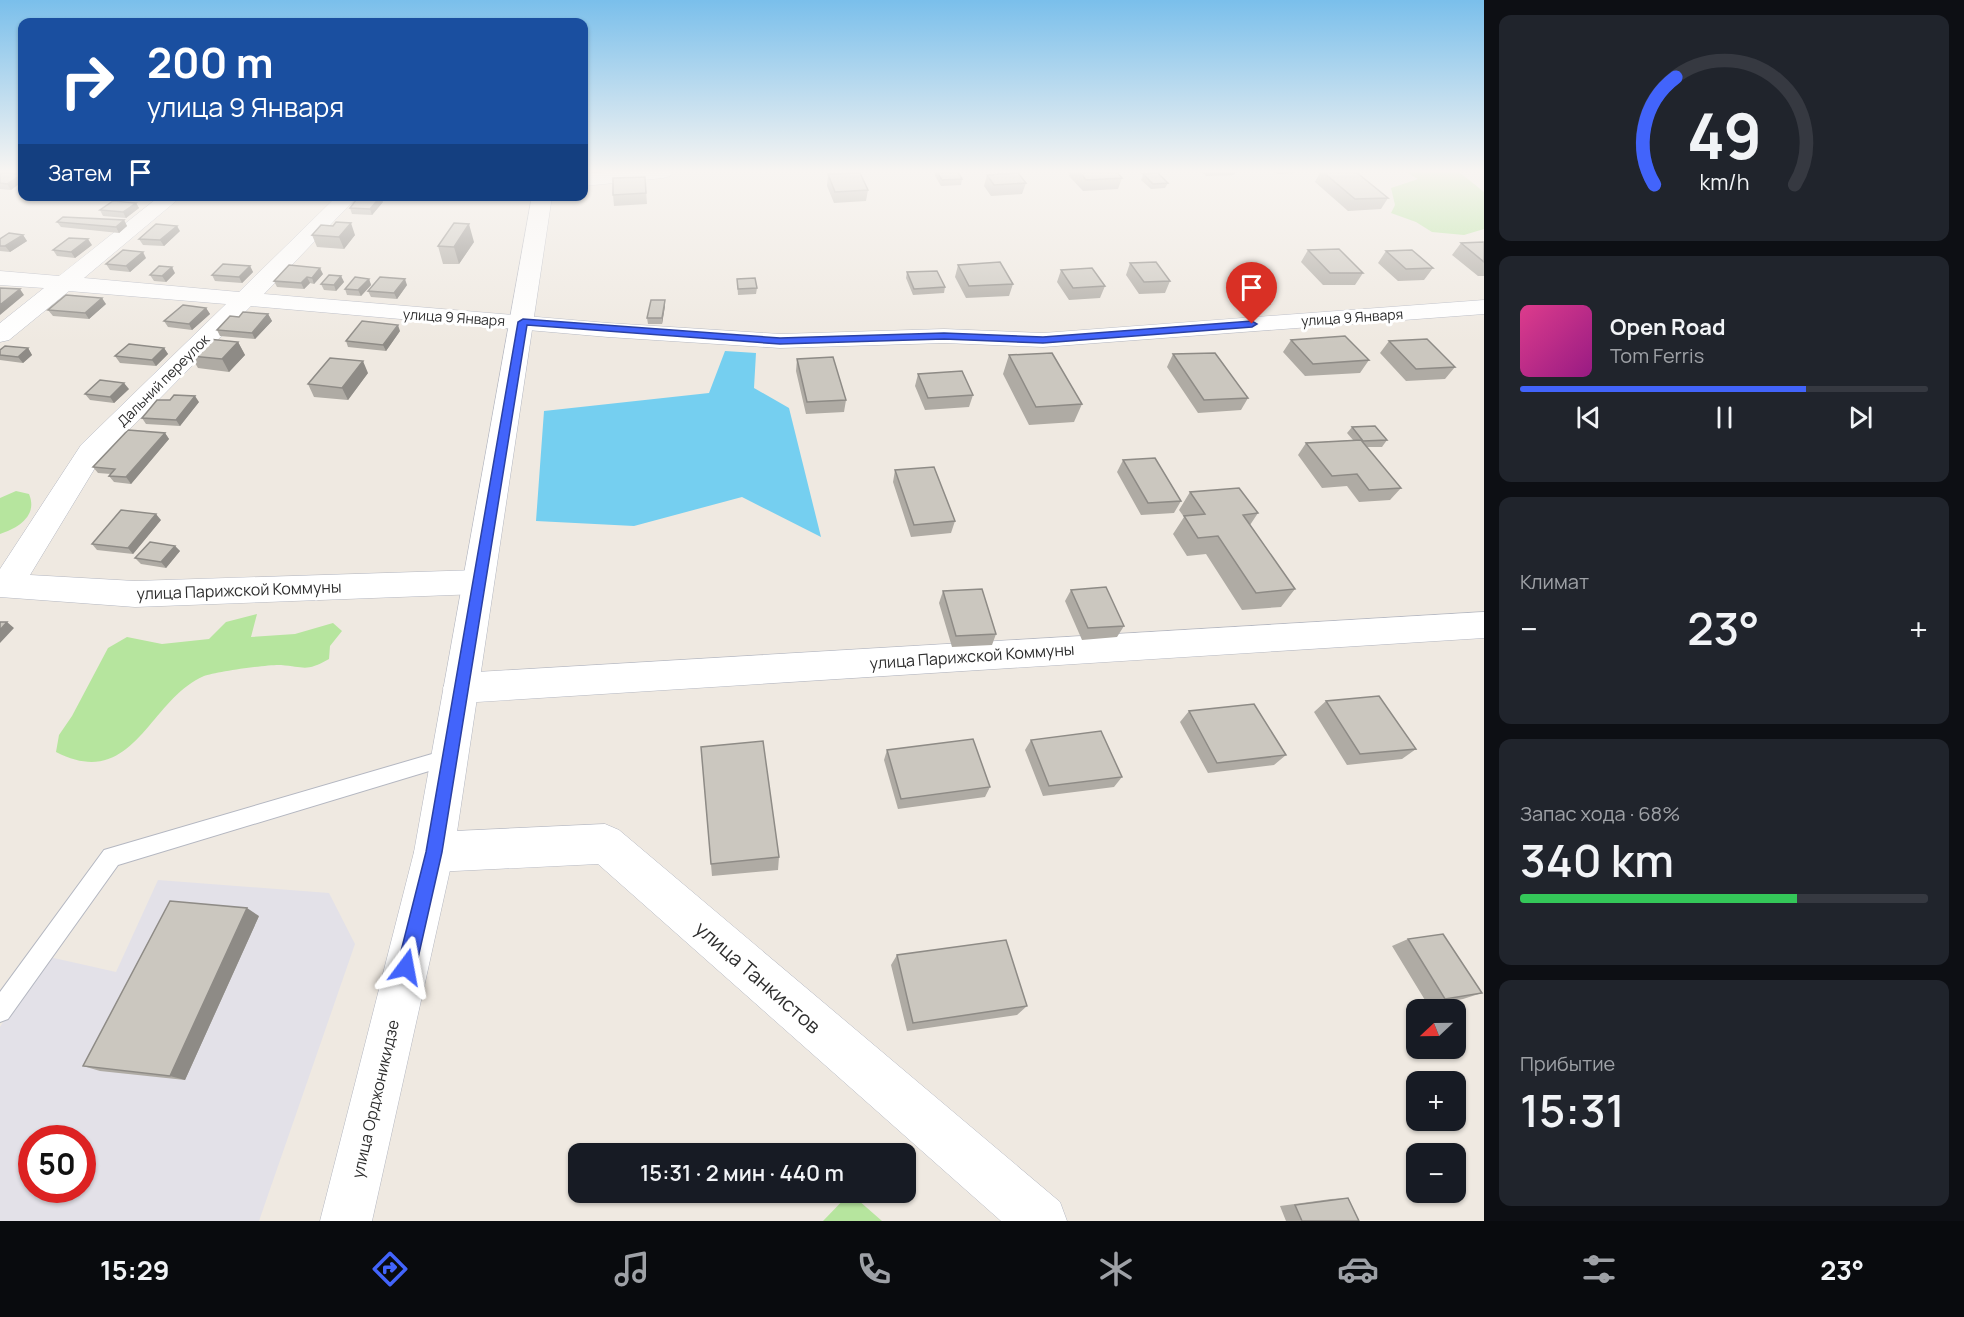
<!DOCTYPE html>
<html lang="ru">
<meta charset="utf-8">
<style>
:root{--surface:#171b24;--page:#20242c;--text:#f1f3f6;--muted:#9ea1a6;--line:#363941;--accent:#4264fb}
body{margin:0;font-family:Manrope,sans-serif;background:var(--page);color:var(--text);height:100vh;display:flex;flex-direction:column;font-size:22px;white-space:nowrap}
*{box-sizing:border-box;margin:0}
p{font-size:20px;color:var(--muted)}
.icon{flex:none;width:33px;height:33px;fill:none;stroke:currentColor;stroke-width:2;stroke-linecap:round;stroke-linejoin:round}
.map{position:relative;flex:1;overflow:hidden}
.drawer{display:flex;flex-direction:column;gap:15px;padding:15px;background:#0d0f14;width:480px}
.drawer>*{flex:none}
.top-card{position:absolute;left:18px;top:18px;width:570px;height:183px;border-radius:12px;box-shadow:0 2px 4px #0004;background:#1a4fa0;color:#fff;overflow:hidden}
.needle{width:39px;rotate:248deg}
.buttons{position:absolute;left:1406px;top:999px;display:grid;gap:12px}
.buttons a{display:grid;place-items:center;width:60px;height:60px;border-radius:12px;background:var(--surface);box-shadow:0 2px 4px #0004;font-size:30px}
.speed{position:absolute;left:18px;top:1125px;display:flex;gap:12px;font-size:30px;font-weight:700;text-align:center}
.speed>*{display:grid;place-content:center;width:78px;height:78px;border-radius:50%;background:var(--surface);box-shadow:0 2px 4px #0004;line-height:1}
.speed .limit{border:9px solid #d22;background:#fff;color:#111}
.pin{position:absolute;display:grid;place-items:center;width:51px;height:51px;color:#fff;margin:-62px -26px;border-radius:50% 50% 50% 0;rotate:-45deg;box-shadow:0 0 6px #0007}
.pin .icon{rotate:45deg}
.me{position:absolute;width:66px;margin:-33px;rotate:13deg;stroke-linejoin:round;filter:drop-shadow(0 0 4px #0008)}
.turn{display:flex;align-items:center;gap:21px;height:126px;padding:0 30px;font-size:27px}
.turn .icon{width:78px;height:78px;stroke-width:2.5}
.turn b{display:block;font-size:42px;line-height:51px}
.then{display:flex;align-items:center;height:57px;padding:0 30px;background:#0003;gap:12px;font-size:22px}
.big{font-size:45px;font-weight:600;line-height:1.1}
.drawer .widget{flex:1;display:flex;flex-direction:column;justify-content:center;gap:9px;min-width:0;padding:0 21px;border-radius:12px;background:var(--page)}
.drawer .dial{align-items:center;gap:0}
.dial svg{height:156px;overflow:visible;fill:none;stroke:var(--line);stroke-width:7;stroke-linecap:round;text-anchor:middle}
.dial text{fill:var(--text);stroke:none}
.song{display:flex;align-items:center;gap:18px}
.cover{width:72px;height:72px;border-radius:9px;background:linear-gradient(135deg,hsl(330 70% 55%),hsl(310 70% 35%))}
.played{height:6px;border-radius:3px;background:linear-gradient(90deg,var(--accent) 70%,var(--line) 70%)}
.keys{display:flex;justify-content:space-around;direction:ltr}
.heat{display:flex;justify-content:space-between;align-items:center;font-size:33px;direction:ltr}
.charge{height:9px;border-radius:4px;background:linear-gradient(90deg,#34c759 68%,var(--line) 0)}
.trip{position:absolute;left:568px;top:1143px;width:348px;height:60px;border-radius:12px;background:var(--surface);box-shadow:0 2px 4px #0004;font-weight:600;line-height:60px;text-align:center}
.dock{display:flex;height:96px;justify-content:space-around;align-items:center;background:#090b0e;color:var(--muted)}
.dock .icon{width:42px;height:42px}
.dock .active{color:var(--accent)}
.dock b{font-size:27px;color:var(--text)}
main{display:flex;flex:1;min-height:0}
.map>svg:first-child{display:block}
.industrial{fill:#e3e1e8;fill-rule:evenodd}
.green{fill:#b6e59e}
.water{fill:#75cff0}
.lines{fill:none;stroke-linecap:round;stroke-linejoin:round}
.service-casing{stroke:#b4b7c1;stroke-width:2}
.minor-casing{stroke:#b4b7c1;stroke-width:1}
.secondary-casing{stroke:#b4b7c1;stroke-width:1}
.service{fill:#fff;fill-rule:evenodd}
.minor{fill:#fff;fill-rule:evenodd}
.secondary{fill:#fff;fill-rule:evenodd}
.wall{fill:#afaba4}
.shaded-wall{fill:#8e8b86}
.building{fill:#cbc7bf;stroke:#8e8b86;stroke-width:1.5}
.route{fill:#4264fb;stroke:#2b41a3;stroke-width:1.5}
.labels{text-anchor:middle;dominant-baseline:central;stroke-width:6;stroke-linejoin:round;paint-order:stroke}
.far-street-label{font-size:14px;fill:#2e2e2e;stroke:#fff}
.street-label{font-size:16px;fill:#2e2e2e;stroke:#fff}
.near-street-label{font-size:20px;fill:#2e2e2e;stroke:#fff}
</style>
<main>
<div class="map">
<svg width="1484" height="1221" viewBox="0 0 1484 1221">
<rect width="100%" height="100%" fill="#efe9e1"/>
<path class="industrial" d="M158,880L329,893L355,944L259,1221H0V1027L45,956L116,972ZM32,1138H82V1190H32Z"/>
<path class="green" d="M1406,172H1459L1484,192V229L1464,235L1432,232L1416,222L1391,213L1395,205L1391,188L1418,179Z
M16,491L29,494C38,515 19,528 0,534V498Z
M257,614L251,637L295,634L333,623L342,631L330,646L329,659C306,672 305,667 281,665C269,664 215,672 204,676C148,700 134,792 56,752L59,735L72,716L108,648L127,637L162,644L209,639L226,622Z
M850,1193L882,1221H823Z"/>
<path class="water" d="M725,351L756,353L754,388L789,408L821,537L742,497L634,526L536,521L544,411L709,393Z"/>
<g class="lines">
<defs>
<path id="service" d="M449,749L456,751L458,757L456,763L449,765L118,865L8,1019L0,1022V992L104,850Z"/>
<path id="minor" d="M605,172H672L670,176L663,178L584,186V174Z
M160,196H182L84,278L239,292L337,196H358L264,294L608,323L780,334L944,329L1043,333L1484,300V314L1043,347L944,343L780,348L608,337L251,306L101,458L30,575L135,581L478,570L489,573L494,582L489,591L478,594L135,607L0,597V569L81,445L226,304L69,291L9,340L0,342V323L44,288L0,285V271L59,276Z
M1484,612V638L461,703L448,699L443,688L448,677L461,673Z
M605,824L619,830L1060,1202L1067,1221H1001L598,864L434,872L420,866L414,852L420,838L434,832Z"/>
<path id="secondary" d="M532,196H552L454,852L372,1221H320L414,852Z"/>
</defs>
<use href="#service" class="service-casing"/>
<use href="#minor" class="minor-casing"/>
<use href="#secondary" class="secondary-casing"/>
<use href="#service" class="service"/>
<use href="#minor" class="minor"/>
<use href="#secondary" class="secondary"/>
</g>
<path class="wall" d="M935,172H958L962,179L961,185L941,186L935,176Z
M1070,172H1117L1122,178L1118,189L1083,191L1069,176Z
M1201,172H1236L1234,175L1206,176Z
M1275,172H1296V173L1277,174Z
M1320,172H1356L1388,198L1381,209L1348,211L1315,182Z
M0,174H22L11,190L0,189Z
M828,174L868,190L866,201L834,203L827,186Z
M1143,174L1168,183L1165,188L1151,189L1141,180Z
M987,175L1026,183L1022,194L991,196L984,186Z
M645,177L647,204L614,206L613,195Z
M301,196H333L329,200L302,198Z
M383,202L372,215L352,214L350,208Z
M136,203L139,208L126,218L103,216L100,210Z
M124,220L127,226L119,233L61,227L57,222Z
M180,231L164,246L143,245L139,239Z
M23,235L27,241L10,252L0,251V239Z
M312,235H355L344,249L317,247Z
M474,242L459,264H443L438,246Z
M1484,242V276H1478L1452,255L1461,243Z
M92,245L75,258L57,256L53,250Z
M1308,250L1363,273L1355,285H1323L1301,262Z
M1386,251L1433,268L1424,280L1398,281L1378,263Z
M146,258L130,272L110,270L106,264Z
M1130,263L1170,281L1165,293L1139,294L1126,275Z
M958,265L1013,284L1009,296L966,298L955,277Z
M250,266L253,272L242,283L215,281L212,275Z
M1061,270L1105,286L1100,298L1069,300L1057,282Z
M907,272L945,287L944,293L913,295L906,278Z
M175,273L166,282L154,281L150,275Z
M323,274L314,284L310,283L304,289L277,287L274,281Z
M341,276L344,282L336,291L324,290L321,284Z
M369,279L371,285L361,296L347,295L345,289Z
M737,279L757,288L756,294L738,295Z
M407,285L397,299L371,297L368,291Z
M106,304L89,319L53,316L48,310Z
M665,306L662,324H648L647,318Z
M206,308L210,314L192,330L168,327L164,321Z
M268,314L272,321L255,339L220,336L217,330L239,317Z
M400,331L386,351L348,347L346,341Z
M1291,340L1369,360L1360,373L1305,376L1283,352Z
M1389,341L1455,367L1445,379L1406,381L1380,353Z
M238,342L245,355L229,372L198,368L191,356Z
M28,348L32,355L23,363L0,360V350Z
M164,348L168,354L156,366L120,363L115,356Z
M1173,354L1248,398L1241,410L1198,413L1167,367Z
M1009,355L1082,404L1074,422L1029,425L1003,374Z
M797,359L846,400L844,412L806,414L796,371Z
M368,373L348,400L314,397L308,384Z
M918,374L973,395L969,407L925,410L915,386Z
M129,389L114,403L90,400L85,394Z
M199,402L180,426L146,424L142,418Z
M1352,427L1387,440L1382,447H1367L1401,488L1390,500L1359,502L1347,486L1322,488L1298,455L1306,443L1353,440L1347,433Z
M165,433L169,439L131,484L114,482L109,476L111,474L98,473L93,467Z
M1123,460L1181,501L1174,513L1141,515L1117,472Z
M895,470L955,521L951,533L911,537L893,482Z
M1190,492L1258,513L1250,525L1295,589L1281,607L1242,610L1206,554L1187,556L1173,534L1184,517L1179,510Z
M161,520L133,554L97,550L92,544Z
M175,546L180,551L166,568L141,564L135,558Z
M1071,590L1124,626L1117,637L1082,640L1065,601Z
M943,591L996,634L992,645L952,647L939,603Z
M1326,701L1416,749L1402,759L1347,765L1314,712Z
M1189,711L1286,755L1274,765L1208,773L1180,722Z
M1031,740L1122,777L1114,787L1043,796L1025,750Z
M701,747L779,857L778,870L712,876Z
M887,750L990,787L985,797L898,809L884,760Z
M259,916L185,1080L100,1071L83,1066Z
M1408,939L1482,993L1463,999L1428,1005L1392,946Z
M897,955L1027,1006L1017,1015L907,1031L891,965Z
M1348,1198L1359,1221H1286L1280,1206L1331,1199Z"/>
<path class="shaded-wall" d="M22,174V182L11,190L7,184Z
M381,196L383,202L372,215L370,209Z
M136,203L139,208L126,218L123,212Z
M124,220L127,226L119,233L116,227Z
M351,223L355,235L344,249L339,237Z
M469,224L474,242L459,264L454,247Z
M177,226L180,231L164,246L160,240Z
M23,235L27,241L10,252L5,246Z
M88,239L92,245L75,258L71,252Z
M143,252L146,258L130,272L126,266Z
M250,266L253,272L242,283L239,277Z
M172,267L175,273L166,282L162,276Z
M320,268L323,274L314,284L312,278Z
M341,276L344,282L336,291L334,285Z
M307,277L310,283L304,289L301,283Z
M369,279L371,285L361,296L358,290Z
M405,279L407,285L397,299L394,293Z
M20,289L24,295L0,315V305Z
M102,298L106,304L89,319L85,313Z
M665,300V306L662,324V318Z
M206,308L210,314L192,330L189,324Z
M268,314L272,321L255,339L252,333Z
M398,325L400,331L386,351L383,345Z
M238,342L245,355L229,372L222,359Z
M28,348L32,355L23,363L18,357Z
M164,348L168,354L156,366L152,360Z
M363,361L368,373L348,400L342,388Z
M124,383L129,389L114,403L110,397Z
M195,396L199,402L180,426L176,420Z
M165,433L169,439L131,484L126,477Z
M156,514L161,520L133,554L128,548Z
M175,546L180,551L166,568L161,562Z
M7,622L14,628L0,643V630Z
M247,908L259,916L185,1080L170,1076Z"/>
<path class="building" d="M937,172H958L962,179L942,180Z
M1080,172H1117L1122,178L1086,180Z
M1323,172H1356L1388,198L1355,199Z
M3,173L22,174L7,184L0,183V174Z
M860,173L868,190L835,192L828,174Z
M1018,173L1026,183L994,185L987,175Z
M1158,173L1168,183L1153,184L1143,174Z
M645,177L646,193L613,195V178Z
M359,196H381L370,209L350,208Z
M113,201L136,203L123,212L100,210Z
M63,217L124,220L116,227L57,222Z
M336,222L351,223L339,237L312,235L321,225L333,226Z
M454,223L469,224L454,247L438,246Z
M156,224L177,226L160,240L139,239Z
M9,233L23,235L5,246H0V239Z
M69,238L88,239L71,252L53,250Z
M1484,242V262L1461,243Z
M1339,249L1363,273H1330L1308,250Z
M123,250L143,252L126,266L106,264Z
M1412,250L1433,268L1406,269L1386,251Z
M1000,262L1013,284L969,286L958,265Z
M1156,262L1170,281L1144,282L1130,263Z
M223,264L250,266L239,277L212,275Z
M289,265L320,268L312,278L307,277L301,283L274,281Z
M159,266L172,267L162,276L150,275Z
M1092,268L1105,286L1073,288L1061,270Z
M937,271L945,287L914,289L907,272Z
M329,275L341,276L334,285L321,284Z
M355,277L369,279L358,290L345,289Z
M380,277L405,279L394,293L368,291Z
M755,278L757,288L738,289L737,279Z
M0,288L20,289L0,305Z
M66,295L102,298L85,313L48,310Z
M651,300H665L662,318H647Z
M183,305L206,308L189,324L164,321Z
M243,312L268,314L252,333L217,330L230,316L239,317Z
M362,321L398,325L383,345L346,341Z
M1345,336L1369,360L1313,364L1291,340Z
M208,339L238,342L222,359L191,356Z
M1427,339L1455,367L1416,369L1389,341Z
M129,344L164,348L152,360L115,356Z
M5,346L28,348L18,357L0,355V350Z
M1052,353L1082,404L1036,407L1009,355Z
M1215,353L1248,398L1204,400L1173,354Z
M833,357L846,400L807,402L797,359Z
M330,358L363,361L342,388L308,384Z
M962,371L973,395L928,398L918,374Z
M100,380L124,383L110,397L85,394Z
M174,395L195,396L176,420L142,418L157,400H170Z
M1375,426L1387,440L1363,441L1352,427Z
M128,430L165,433L126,477L109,476L115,469L93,467Z
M1361,440L1401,488L1369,490L1357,474L1332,476L1306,443Z
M1155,458L1181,501L1148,503L1123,460Z
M934,467L955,521L914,525L895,470Z
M1239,488L1258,513L1243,515L1295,589L1256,593L1218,536L1198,538L1184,516L1205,514L1190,492Z
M121,510L156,514L128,548L92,544Z
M150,542L175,546L161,562L135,558Z
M1106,587L1124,626L1088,628L1071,590Z
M982,589L996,634L956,636L943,591Z
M0,622H7L0,630Z
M1379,696L1416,749L1360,754L1326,701Z
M1254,704L1286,755L1217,763L1189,711Z
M1101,731L1122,777L1049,786L1031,740Z
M973,739L990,787L901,799L887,750Z
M763,741L779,857L711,864L701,747Z
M170,901L247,908L170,1076L83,1066Z
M1443,934L1482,993L1445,999L1408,939Z
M1006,940L1027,1006L913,1023L897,955Z
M1348,1198L1359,1221H1302L1295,1205Z"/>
<linearGradient id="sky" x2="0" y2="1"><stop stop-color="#7abfeb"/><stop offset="0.5" stop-color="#f8f5f2"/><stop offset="1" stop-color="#f8f5f2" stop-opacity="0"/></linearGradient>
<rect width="1484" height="343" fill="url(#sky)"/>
<path class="route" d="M523,319L780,338L944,333L1043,337L1252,321L1257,324L1252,327L1043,343L944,339L780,344L527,325L442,852L416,967L413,974L406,976L400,974L397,967L426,852L518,322Z"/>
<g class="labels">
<g class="far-street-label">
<text transform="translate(454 317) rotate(4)">улица 9 Января</text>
<text transform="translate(1352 317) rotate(-4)">улица 9 Января</text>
<text transform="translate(163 380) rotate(-45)">Дальний переулок</text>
</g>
<g class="street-label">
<text transform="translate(239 590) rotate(-2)">улица Парижской Коммуны</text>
<text transform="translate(972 656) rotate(-4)">улица Парижской Коммуны</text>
<text transform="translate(375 1099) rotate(-77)">улица Орджоникидзе</text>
</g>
<g class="near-street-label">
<text transform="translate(758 977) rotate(41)">улица Танкистов</text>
</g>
</g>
</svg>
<div class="buttons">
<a><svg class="needle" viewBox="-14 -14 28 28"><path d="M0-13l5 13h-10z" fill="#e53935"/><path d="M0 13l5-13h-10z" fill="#9ea1a6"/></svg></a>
<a>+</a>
<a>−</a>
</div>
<div class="speed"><div class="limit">50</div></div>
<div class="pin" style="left:1252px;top:324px;background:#d93025"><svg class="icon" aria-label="arrive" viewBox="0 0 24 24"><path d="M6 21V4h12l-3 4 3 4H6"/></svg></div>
<svg class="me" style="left:406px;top:967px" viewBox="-20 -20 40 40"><path d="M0-17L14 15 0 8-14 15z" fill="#4264fb" stroke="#fff" stroke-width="4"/></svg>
<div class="trip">15:31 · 2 мин · 440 m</div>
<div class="top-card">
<div class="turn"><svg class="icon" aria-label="right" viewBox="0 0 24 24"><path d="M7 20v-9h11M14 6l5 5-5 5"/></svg><div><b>200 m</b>улица 9 Января</div></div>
<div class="then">Затем<svg class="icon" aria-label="arrive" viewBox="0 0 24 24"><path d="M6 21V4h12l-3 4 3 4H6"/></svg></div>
</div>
</div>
<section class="drawer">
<div class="widget dial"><svg viewBox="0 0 100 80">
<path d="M14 69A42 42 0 1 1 86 69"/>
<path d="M14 69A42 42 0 0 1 25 14" stroke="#4264fb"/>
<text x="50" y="56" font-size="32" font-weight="700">49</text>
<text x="50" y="72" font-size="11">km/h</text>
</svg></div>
<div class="widget">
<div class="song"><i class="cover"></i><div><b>Open Road</b><p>Tom Ferris</p></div></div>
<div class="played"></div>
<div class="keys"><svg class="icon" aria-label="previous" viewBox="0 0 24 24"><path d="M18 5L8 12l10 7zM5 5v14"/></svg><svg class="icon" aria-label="pause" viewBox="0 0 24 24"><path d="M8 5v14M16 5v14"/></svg><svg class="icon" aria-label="next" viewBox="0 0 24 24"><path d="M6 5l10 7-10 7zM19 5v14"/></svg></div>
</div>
<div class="widget"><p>Климат</p>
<div class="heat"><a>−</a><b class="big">23°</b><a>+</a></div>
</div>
<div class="widget"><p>Запас хода · 68%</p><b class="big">340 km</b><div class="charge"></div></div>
<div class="widget"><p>Прибытие</p><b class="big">15:31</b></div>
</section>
</main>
<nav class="dock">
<b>15:29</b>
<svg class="icon active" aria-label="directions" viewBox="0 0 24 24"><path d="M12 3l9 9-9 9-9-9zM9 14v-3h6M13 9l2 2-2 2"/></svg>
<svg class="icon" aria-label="music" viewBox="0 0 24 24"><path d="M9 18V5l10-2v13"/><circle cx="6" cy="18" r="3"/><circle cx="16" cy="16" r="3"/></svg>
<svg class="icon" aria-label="phone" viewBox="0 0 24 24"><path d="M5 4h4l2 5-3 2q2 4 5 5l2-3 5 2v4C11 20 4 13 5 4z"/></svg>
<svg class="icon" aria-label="climate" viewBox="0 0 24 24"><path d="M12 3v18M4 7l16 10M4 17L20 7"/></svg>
<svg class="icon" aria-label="car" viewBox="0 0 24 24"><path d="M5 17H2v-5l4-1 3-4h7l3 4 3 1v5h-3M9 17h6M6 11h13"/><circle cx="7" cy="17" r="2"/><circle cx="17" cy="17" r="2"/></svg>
<svg class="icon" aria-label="filters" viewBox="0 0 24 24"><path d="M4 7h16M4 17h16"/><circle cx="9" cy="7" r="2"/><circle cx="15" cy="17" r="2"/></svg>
<b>23°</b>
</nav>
